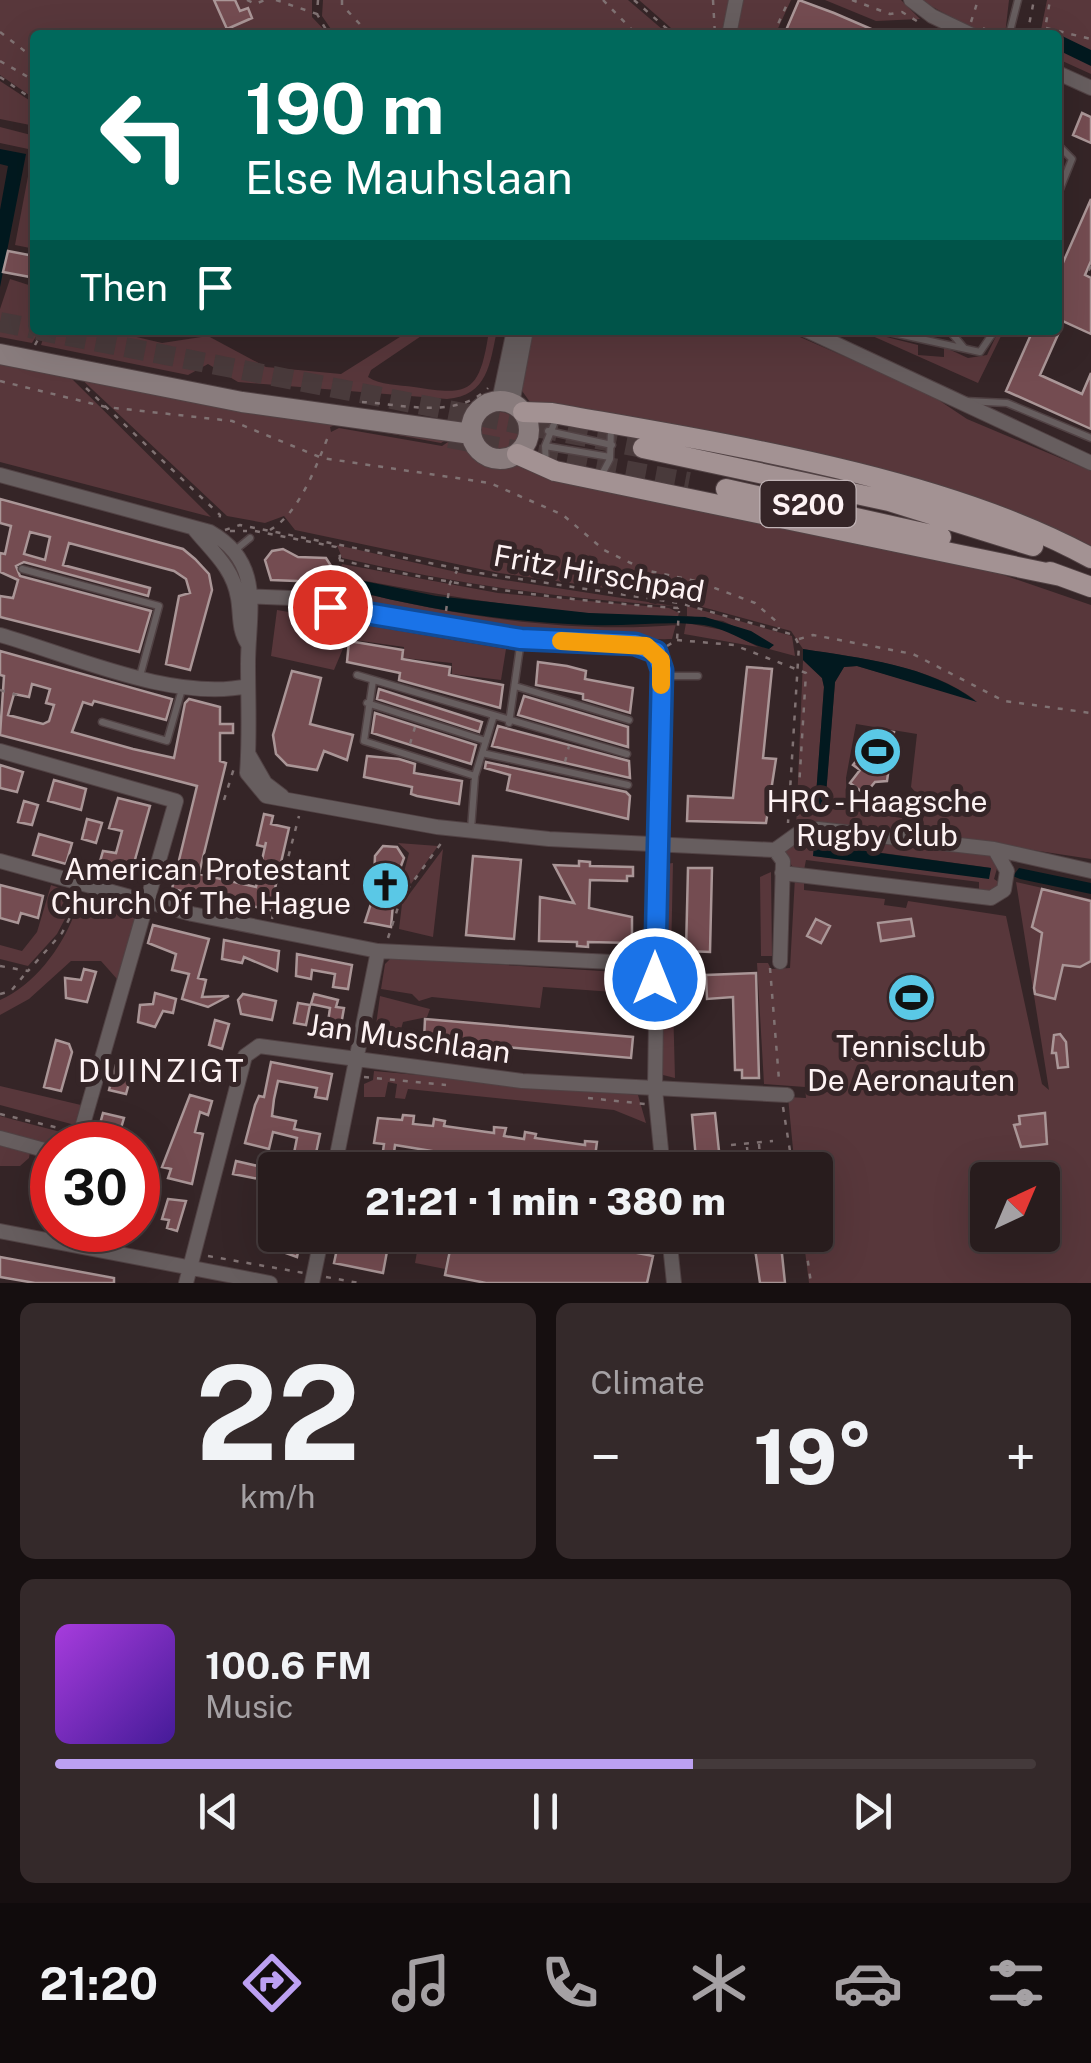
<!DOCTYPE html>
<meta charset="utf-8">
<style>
:root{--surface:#281c1d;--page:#34292a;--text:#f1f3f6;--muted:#a5a1a4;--line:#443a3b;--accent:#bca0f2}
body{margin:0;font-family:"Public Sans",sans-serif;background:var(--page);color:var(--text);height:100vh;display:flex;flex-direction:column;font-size:38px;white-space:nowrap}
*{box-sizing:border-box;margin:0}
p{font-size:32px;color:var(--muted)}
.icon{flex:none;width:55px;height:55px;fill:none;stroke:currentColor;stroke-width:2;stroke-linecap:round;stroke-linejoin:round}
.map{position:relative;height:1283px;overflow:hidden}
.panel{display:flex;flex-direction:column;gap:20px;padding:20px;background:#160f10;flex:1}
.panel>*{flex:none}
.guide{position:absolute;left:30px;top:30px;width:1032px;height:305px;border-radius:10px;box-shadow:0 10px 40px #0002,0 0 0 2px var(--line);background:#00695c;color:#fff;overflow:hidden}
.needle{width:65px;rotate:44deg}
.buttons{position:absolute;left:970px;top:1162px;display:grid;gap:20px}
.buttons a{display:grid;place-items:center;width:90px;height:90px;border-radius:10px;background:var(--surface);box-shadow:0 10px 40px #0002,0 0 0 2px var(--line);font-size:50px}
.speed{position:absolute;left:30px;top:1122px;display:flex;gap:20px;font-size:50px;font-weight:700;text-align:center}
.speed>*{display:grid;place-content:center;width:130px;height:130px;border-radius:50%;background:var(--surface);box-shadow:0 10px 40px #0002,0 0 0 2px var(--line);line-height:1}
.speed .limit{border:15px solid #d22;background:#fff;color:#111}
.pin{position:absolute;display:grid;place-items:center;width:85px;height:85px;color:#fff;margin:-42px;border:5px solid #fff;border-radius:50%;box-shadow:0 2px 10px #0007}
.me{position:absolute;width:110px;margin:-55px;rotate:0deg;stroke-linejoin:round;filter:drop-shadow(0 0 8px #0008)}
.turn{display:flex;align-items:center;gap:35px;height:210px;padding:0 50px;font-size:45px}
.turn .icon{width:130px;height:130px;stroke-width:2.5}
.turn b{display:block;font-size:70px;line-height:85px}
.then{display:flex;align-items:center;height:95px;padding:0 50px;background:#0003;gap:20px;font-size:38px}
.big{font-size:75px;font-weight:800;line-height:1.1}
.panel .widget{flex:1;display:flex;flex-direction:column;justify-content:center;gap:15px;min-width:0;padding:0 35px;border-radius:15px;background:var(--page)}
.panel .dial{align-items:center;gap:0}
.dial b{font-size:130px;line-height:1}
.song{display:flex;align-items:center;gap:30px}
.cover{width:120px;height:120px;border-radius:15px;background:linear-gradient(135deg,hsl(280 70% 55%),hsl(260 70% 35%))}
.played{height:10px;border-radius:5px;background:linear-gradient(90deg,var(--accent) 65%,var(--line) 65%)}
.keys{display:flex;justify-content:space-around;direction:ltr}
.heat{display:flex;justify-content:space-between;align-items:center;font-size:55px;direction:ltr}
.panel .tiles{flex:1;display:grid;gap:20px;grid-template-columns:1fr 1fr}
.widget:last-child{grid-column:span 2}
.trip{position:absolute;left:258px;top:1152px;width:575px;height:100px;border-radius:10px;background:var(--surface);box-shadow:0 10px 40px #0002,0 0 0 2px var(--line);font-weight:800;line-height:100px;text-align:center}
.dock{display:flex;height:160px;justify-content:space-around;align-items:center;background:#100b0c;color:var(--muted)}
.dock .icon{width:70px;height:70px}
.dock .selected{color:var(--accent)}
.dock b{font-size:45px;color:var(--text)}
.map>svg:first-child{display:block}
.green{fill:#58373b;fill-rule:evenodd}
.water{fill:#02191f}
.building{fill:#744c51;stroke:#aa9697;stroke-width:2.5;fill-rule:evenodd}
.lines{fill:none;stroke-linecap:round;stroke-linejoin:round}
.primary-tunnel{stroke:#493a3b;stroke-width:20;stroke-dasharray:20 10;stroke-linecap:butt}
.service-casing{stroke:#514244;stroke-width:9}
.minor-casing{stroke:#514244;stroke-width:16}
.secondary-casing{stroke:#514244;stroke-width:22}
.primary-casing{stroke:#514244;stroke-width:22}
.path{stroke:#807273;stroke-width:2.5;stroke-dasharray:5 8;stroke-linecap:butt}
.service{stroke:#675e5f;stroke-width:6}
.minor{stroke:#675e5f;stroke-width:14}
.secondary{stroke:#897c7d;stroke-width:20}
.primary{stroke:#a39293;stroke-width:20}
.route-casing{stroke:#114b97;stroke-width:25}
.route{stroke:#1a73e8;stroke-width:18}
.slow{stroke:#f59e0b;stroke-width:18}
.labels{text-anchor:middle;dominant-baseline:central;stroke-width:10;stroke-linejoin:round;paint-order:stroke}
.shield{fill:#352527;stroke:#c1b4b6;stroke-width:2.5}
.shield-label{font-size:28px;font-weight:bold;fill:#fdf2f3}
.street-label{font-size:30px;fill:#fdf2f3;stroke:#352527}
.poi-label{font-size:30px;fill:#fdf2f3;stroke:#352527}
.neighbourhood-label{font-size:32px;letter-spacing:2.5px;fill:#fdf2f3;stroke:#352527}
</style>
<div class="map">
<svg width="1091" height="1283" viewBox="0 0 1091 1283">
<rect width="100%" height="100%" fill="#352527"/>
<path class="green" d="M0,0H312V17L329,35H35V99L0,75Z
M323,0H628L669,35H335L322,16Z
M639,0H729L722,35H679Z
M743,0H791L775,35H734Z
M825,0H901L920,19L876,21Z
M920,0H1009L1005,35H984Z
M1047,0H1091V74L1058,59V35H1040Z
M0,81L35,104V126L0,119Z
M0,127L35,136V249L15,245L33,150L0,143Z
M10,279L35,287V330H40L32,343L0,337V309Z
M46,330H107L162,343L208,336L266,367L341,374L411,330H430L371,370L368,377C380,385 399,385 414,387C468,396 479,393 488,337L483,330H497C490,363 488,396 447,399L238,382L208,364L188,375L41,345Z
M529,330H784L928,393L967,419L1091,471V551L999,515L532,405L520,388Z
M859,330L918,345V355L944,357V347L968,358L987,355L999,330H1004L978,383Z
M0,360L66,373L211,517L0,462Z
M77,375L447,439L441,443L338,424L330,427L331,432L339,428L442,446L451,440L468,442L482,458L515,463L769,526L989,570L1091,605V859L923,833V801L911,787L917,734L856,724L846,778L847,810L916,820L915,831L814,822L796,828L803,660L822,678L824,687L815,809L825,807L835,682L844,667L857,666L975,700C929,665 858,658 803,649L791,631L662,596L499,573L295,530L284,516L265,523L227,516Z
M481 431a19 19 0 1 1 38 0a19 19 0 1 1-38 0Z
M337,545L465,574L674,606C563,599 451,583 342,558Z
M342,564L498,593L669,608L679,613L672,639C649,640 626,636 603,634C512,630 423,615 333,599ZM349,578C457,598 566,617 676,617V625C570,634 455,616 351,590L347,588Z
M687,606L792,636L795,656L769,649L773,645L723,621L687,616Z
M277,610L506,649L501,680L452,674V663L403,658L404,647L347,639L334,670L271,656Z
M686,623L728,631L758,647L684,634Z
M813,837L989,855L998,865L994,879L1000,883L993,893L979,891V882L806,860L804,870H794L784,851L799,840ZM825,845L991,868L988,878L814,856Z
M398,843L438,846L411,884L403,876L409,853Z
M443,849L433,937L399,929L402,904Z
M673,863L671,957H663L665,864Z
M771,872L772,956H761L760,877Z
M795,877L804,878V890L885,899L884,905L906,908L908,901L1006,916L1042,1084L1049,1090L1016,882L1091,899V1283H809L803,1235H815V1170H795L788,1097L806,1098L805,1087L764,1084L757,963H768L771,969L790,968ZM988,1180H1042V1235H988Z
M51,885L78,894L57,934L28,966L0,959V945L22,951L37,932Z
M83,896L140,913L117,979L101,961H71L29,999L0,1015V1000C34,985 61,949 74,915L83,917L85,907L78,904Z
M391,958L634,973L642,987L639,1025L632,1022L628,993L543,987L540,1008L432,997L419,1001L412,994L381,989L385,964Z
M663,965H672L675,1078L663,1075Z
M380,996L430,1009L427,1017L403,1022L395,1052L373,1047Z
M374,1071L638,1095L646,1123L614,1110L408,1089L405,1099L395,1098L397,1084L388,1082L385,1097H364V1084L373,1080Z
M0,1086L81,1105L75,1125L0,1105Z
M0,1116L72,1135L70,1145L52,1146L0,1132Z
M0,1144L30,1152L29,1158L20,1166H0Z
M420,1235H441L450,1241L445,1269L415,1263Z"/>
<path class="water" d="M1057,35L1058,34L1091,50V66L1058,50Z
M0,149L26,154L0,287V210L8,166L0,164Z
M349,578L436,596L589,613L705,617L751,631L774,645L769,649C747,644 728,629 704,625C668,620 626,627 589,625C508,622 429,610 351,590L345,586Z
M803,649C860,658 930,665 977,702L857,666L844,667L835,682L825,807L819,814L815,809L824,687L822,678L803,660Z
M814,844L991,868L989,879L813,856Z
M1019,868L1091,883V894L1020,879L1013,876Z"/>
<path class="building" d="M214,0H235L240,11L248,8L252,18L227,29Z
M799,0L834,13L885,35H784Z
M1082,113L1091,117V143L1073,135Z
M1091,199V261L1085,275L1091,278V334L1058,319V274Z
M8,251L34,256L30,277L3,272Z
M1033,330H1060L1040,375L1082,394L1091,373V429L1006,391Z
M0,499L183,549L195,559L209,574L212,590L190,670L166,664L179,596L190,593L186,579L174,571L69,543L63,565L150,588L148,596L24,562L16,566L20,576L151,611L139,652L0,617V596L13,598L18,580L0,572V553L5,554L11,526L0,523ZM30,532L50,537L45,560L24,554Z
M283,549L298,557L326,558L333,569L330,582L316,589L297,581L271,580L265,560L272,551Z
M349,641L403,650L402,659L450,667L449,675L503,685L500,708L399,680L400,673L347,662Z
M0,651L172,699L166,720L94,701L92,705L83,702L72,732L133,749L174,758L185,703L189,699L220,707V724H233V733H220V761L226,763L199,874L256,887L266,842L265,847L257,845L264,814L273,816L271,824L289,828L270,910L172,889L197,786L0,735L4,676L0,675ZM32,684L50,689L46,703L54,705L49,721L43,724L8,715L14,694L29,697Z
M538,662L567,666L586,671L585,679L633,688L630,713L583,699V694L536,685Z
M747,667L772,669L763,758L776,759L766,823L687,821L688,796L733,798Z
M292,671L321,678L310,724L353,735L347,760L324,751L317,770L287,765L276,754L273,735Z
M379,689L482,722L479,732L377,699Z
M524,696L628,727V747L518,715Z
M375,713L476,745L471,764L372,733Z
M498,726L629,761L630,778L492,746Z
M880,730L894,732L887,781L875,782L865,794L850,783L860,770L853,765Z
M367,756L399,759L415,764L414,773L462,781L459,804L417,796L411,794L412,787L364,777Z
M486,762L626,792L630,796L628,819L507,790L510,775L485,768Z
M0,765L23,772L17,792L0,788Z
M54,780L86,789L81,810L48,801Z
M118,798L150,806L129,881L97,872L103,851L116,853L122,831L109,828Z
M24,801L38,805L32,825L18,822Z
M87,819L102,823L96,843L82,839Z
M39,834L72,843L66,864L33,855Z
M383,846L397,847L404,858L395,882L391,927L365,922L379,879L374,878L375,856Z
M473,856L521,860L514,939L466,935Z
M579,861L590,862V866L633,867V876H627V881L590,880L589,908L632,917V943L588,942V947L577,946V942L539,941L540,897L574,903L554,865L579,866Z
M688,868H712L710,952L686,951Z
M0,885L43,896L38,918L21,913L18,923L0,918Z
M1042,889L1091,901V961L1080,967L1063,965L1055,999L1035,994L1034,988L1042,933L1032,927Z
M816,919L830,926L821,943L807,936Z
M911,919L914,936L881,941L878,923Z
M153,925L209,939L198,978L206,980L202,997L229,996L208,1007L182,999L189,974L172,970L176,954L148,943Z
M224,940L279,951L277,971L244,957L242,963L222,959Z
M297,954L352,965L348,989L333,987L335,974L312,970L311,979L296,976Z
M84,969L96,972L87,1002L66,998L65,978L81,980Z
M756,973L759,1078H742V1070H735L733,997L707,999L706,975Z
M155,993L176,999L173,1013L163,1011L155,1027L138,1022L140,1005L153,1004Z
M243,994L276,1001L272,1020L241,1014L238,1000Z
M314,994L338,1000L336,1007L344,1008L340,1031L327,1029L330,1008L311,1004Z
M298,1003L310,1005L306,1025L294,1023Z
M425,1019L633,1037L631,1058L424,1040Z
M215,1020L229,1024L222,1049L209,1045Z
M1060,1034L1066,1042L1068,1067L1058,1068L1056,1053H1052L1054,1035Z
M56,1040L69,1044L72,1052L61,1091L44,1087Z
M848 1051a8 8 0 1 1 16 0a8 8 0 1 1-16 0Z
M117,1061L134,1065L126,1094L109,1090Z
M201,1061L216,1065L211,1083L196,1079Z
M271,1062L332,1074L327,1099L315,1097L317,1088L278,1081L274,1099L272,1116L296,1121L294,1129L320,1134L315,1158L294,1153L297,1138L273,1132L269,1149L245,1143L255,1105L259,1096L264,1097Z
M190,1095L212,1101L208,1115L200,1112L195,1132L203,1134L192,1184L168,1178L171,1169L162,1167Z
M103,1113L124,1118L116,1145L95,1142Z
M715,1113L721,1170H697L692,1115Z
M1045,1113L1047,1144L1021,1147L1014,1125L1020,1124L1019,1116Z
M403,1115L414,1116L413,1124L433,1126L434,1119L445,1121L444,1126L494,1133V1127L506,1128L504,1136L524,1139L525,1132L536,1134L535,1138L585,1145V1141L597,1142L595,1157L605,1159L603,1170L547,1166L535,1170V1166L486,1159L485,1166L474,1164L475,1156L456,1153L454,1161L443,1160L444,1153L395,1145L394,1153L383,1151L384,1144L374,1143L378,1118L402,1120Z
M236,1161L262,1167L259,1179L233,1174Z
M39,1164L52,1168L49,1213L35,1210L39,1196L31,1194Z
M168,1199L186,1201L177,1231L167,1228L169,1220L162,1219Z
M340,1235H418L415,1251L388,1246L383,1273L334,1263Z
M453,1235H544L653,1256L647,1283H486L445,1275Z
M719,1235H780L785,1283H760L755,1249L719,1250Z
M267,1236L300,1242L297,1257L266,1246Z
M0,1257L114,1278V1283H35L0,1277Z"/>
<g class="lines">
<path class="primary-tunnel" d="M0,322L35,329
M37,330L643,448
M449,438L689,482"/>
<defs>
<path id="service" d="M1009,35L1018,0
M1058,145L1072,159L1058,194
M880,330L980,352L995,330
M949,330L964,348
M965,401L1007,403L1091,438
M548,431L612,445
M545,446L610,457
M546,464L545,446L556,419
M600,478L610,459L611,428
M234,551L250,538
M22,569L159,606L140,676
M357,675L627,754
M663,676H698
M373,680L364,741L475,776
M515,686L629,720
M367,703L486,741
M102,722L167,741L182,689
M509,723L521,640
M482,753L628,785
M471,829L475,776L493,718"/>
<path id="minor" d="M911,0L932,16L972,35
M729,35L736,0
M1058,73L1091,88
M806,330L1091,463
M499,401L514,330
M512,404L526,330
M0,475L210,532C265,563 248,613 248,664C248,700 250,737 247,773L266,796L437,827L549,839L775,850L800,832L818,829L994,849L1091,871
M195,530C213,552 233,568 238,598C241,615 238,629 248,644
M238,596L291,598L521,639L646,645L657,652L661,670L655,1089L663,1170
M0,635C73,656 174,702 248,686
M0,751L176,801L77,1145
M249,755L265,783L282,796
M775,850L783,861L780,962
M0,861L192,914L378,951L655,964
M782,873L991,898L1004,890L1007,871L995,850
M0,1138L52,1152
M334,1170L378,951
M0,1231L270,1283
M669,1235L674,1283
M186,1283L245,1056L259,1046L522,1081L787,1095
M312,1283L322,1235"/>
<path id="secondary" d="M0,354L242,402L471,434
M471 430a29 29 0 1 1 58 0a29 29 0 1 1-58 0Z"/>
<path id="primary" d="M523,412L552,413C720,443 942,476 1091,558
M643,448L889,501L1033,546
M517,454L555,471L1061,576
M726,489L941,537
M1050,572L1091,587"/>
</defs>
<use href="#service" class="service-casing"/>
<use href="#minor" class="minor-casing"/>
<use href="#secondary" class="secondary-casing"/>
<use href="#primary" class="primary-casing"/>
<path class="path" d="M247,0L255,4L265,0
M276,0L317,14
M318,0L317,14L329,35
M342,0V5L370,35
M603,0L637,35
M634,0L674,35
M713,0L715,35
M852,0L890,14L902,12L920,23
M971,22L978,0
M983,28L996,35
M1046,28L1091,39
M0,32L35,59
M773,35L789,0
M1027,35L1034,0
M1044,35L1050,0
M0,61L35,81
M0,77L35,101
M1091,266L1087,274L1091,276
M32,268L35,271
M35,345L43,330
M0,381L106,407L232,421L322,458L490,483L563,515L604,550L645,570L696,581L755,603L777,622L779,629
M86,388L220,515L219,522
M362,402C401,404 457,420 488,388
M225,530L240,525L480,573L679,603L794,635L799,645L788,823
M270,530C301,512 317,463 330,432
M230,531H247
M255,531L336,547L340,556L333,594
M339,560C451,585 564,601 678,608L679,603
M446,611L450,583L457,571
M799,639L813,635L913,654L1004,701L1091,713
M677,640L734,645L806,673L797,820
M667,646L677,640L679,611
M0,690L20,696
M410,744L415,727
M565,762L569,746
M224,800L235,765
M272,919L299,816
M388,938L401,898L442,842
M0,966L28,971L62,933L82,894
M770,968L779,1080
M0,994L11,991L25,974
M364,1077L446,1085
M588,1098L645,1104
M783,1107L793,1170
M0,1114L67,1130
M759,1144L761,1170
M731,1145L773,1141
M747,1147L749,1170
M804,1235L811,1283
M208,1256L304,1273
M326,1277L359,1283"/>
<use href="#service" class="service"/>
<use href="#minor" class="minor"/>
<use href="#secondary" class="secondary"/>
<use href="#primary" class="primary"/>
</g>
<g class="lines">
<defs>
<path id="route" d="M330,607L521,639L635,644L656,652L662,670L655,979"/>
</defs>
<use href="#route" class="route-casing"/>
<use href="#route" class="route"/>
<path class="slow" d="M561,641L646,646L661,660V685"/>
</g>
<defs>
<symbol id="stadium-disc" viewBox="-11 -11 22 22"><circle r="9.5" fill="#5ac8e6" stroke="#352527"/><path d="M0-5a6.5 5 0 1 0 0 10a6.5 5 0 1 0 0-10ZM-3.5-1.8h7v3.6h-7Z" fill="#111"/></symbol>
<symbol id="church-disc" viewBox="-11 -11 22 22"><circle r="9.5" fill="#5ac8e6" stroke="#352527"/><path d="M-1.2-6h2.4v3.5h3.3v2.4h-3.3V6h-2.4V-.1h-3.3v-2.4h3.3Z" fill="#111"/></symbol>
</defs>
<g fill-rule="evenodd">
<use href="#stadium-disc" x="850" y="724" width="55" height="55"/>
<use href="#church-disc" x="358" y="858" width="55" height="55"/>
<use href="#stadium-disc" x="884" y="970" width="55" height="55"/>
</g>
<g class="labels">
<rect class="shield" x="760.5" y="481" width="95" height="46" rx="8"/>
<g class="shield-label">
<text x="808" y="504">S200</text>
</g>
<g class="street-label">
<text transform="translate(599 573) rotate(10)">Fritz Hirschpad</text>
<text transform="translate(409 1038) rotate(8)">Jan Muschlaan</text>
</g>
<g class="poi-label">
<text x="877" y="801">HRC - Haagsche<tspan x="877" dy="34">Rugby Club</tspan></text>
<text x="351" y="869" text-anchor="end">American Protestant<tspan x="351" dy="34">Church Of The Hague</tspan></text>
<text x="911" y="1046">Tennisclub<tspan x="911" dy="34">De Aeronauten</tspan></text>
</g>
<g class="neighbourhood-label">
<text x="162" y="1070">DUINZIGT</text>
</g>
</g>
</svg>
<div class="buttons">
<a><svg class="needle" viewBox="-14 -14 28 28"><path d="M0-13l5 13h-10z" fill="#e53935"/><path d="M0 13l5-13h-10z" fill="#a5a1a4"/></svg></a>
</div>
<div class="speed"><div class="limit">30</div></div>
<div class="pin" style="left:330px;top:607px;background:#d93025"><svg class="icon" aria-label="arrive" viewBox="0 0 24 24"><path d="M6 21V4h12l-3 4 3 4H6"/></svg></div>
<svg class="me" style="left:655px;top:979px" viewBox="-20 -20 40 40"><circle r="17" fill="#1a73e8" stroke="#fff" stroke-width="3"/><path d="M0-11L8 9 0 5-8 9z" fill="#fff"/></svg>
<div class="trip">21:21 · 1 min · 380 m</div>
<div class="guide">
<div class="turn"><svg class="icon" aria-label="left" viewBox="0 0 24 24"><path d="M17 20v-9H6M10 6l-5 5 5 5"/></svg><div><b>190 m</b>Else Mauhslaan</div></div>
<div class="then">Then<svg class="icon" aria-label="arrive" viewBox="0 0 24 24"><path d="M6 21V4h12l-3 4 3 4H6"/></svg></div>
</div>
</div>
<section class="panel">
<div class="tiles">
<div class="widget dial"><b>22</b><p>km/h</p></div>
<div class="widget"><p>Climate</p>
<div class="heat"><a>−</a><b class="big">19°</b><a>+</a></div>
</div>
<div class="widget">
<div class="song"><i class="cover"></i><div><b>100.6 FM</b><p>Music</p></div></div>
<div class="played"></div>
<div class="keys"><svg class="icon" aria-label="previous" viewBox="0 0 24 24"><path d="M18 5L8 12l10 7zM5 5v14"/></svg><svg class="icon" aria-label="pause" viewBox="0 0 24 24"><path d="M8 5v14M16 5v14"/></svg><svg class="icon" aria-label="next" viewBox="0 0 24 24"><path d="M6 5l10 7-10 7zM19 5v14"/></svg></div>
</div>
</div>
</section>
<nav class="dock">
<b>21:20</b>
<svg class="icon selected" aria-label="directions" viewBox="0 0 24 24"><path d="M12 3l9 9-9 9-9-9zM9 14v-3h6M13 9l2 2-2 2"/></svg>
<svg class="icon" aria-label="music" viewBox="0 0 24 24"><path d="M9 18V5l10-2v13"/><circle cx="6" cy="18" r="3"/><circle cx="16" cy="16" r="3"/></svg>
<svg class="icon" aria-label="phone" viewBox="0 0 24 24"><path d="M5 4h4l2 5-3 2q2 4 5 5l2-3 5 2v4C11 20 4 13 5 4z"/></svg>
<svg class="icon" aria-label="climate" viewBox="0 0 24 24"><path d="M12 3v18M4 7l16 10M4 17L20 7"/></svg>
<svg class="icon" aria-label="car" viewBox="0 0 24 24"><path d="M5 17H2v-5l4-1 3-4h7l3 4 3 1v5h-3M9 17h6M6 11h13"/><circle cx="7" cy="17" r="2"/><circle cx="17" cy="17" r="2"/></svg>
<svg class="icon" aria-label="filters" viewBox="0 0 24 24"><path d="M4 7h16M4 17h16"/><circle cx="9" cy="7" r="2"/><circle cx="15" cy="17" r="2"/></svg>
</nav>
